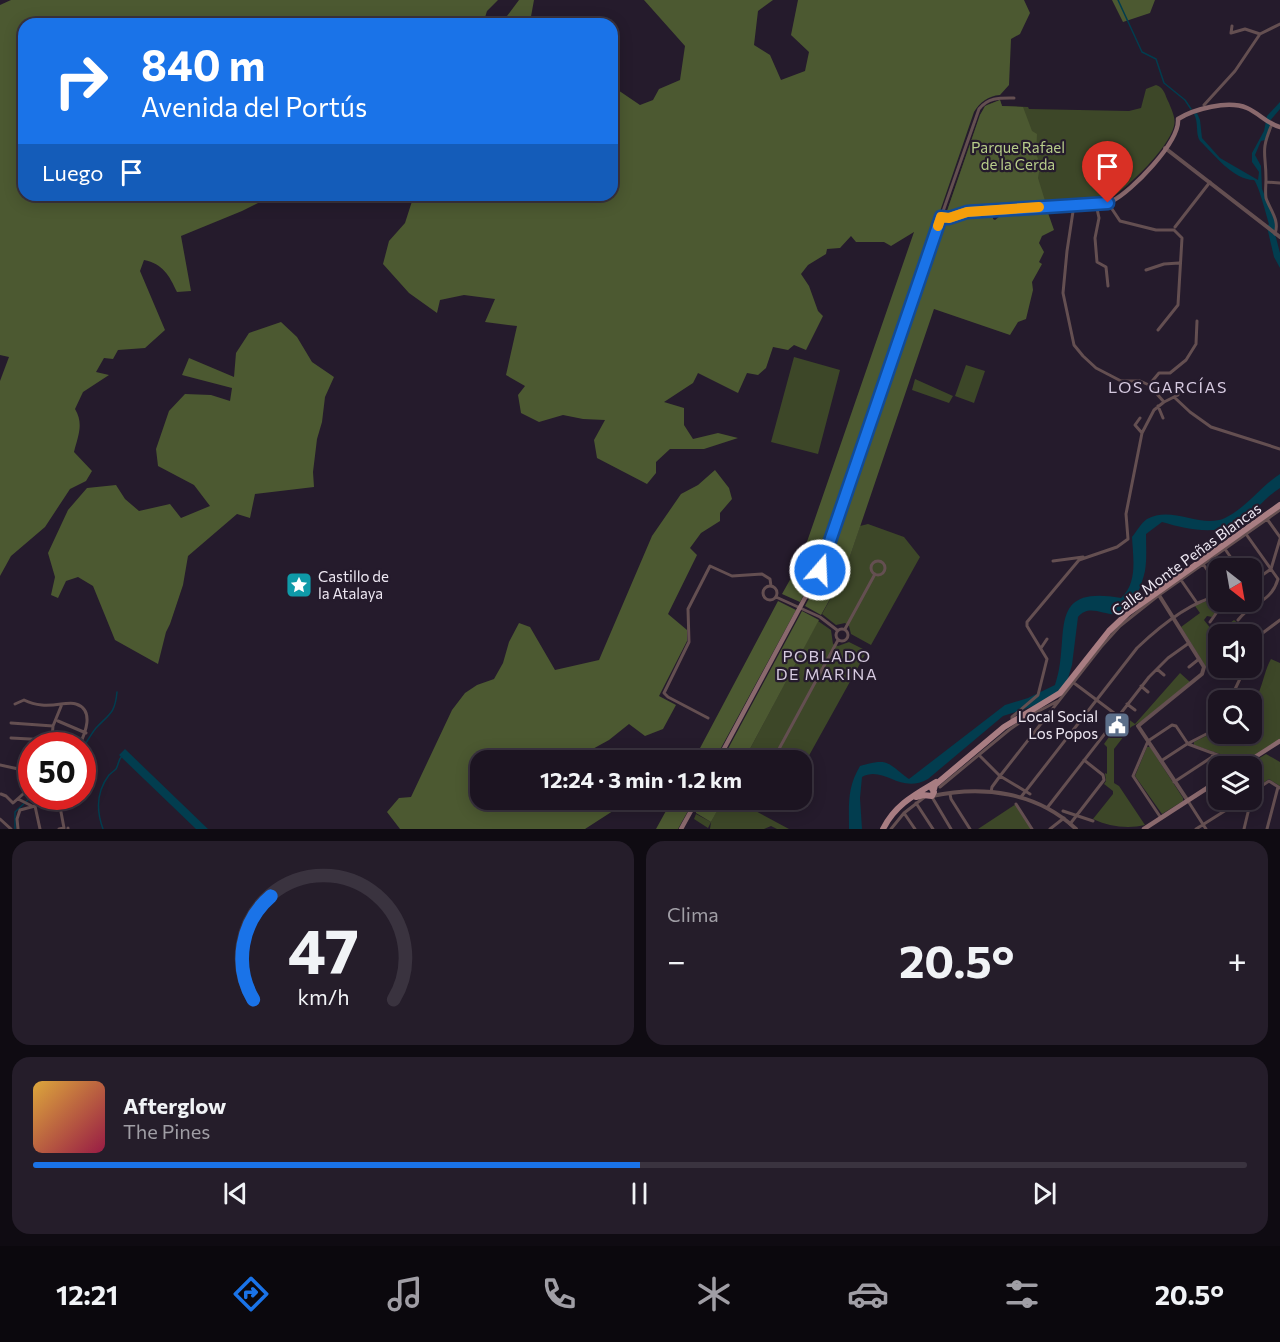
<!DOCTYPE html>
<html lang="es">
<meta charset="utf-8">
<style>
:root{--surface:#1c1421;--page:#251d2a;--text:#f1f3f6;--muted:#a09ea5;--line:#3a333f;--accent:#1a73e8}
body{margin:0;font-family:Commissioner,sans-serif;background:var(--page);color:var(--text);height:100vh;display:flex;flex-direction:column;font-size:22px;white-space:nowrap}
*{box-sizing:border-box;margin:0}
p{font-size:20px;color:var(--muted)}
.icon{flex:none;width:33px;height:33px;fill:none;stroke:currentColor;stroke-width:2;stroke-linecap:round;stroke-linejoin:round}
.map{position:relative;height:829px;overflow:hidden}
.drawer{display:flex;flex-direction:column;gap:12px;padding:12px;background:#0f0b12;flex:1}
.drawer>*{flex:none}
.banner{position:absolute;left:18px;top:18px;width:600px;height:183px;border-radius:18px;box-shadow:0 3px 15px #0003,0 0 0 2px var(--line);background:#1a73e8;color:#fff;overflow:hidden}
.needle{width:39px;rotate:149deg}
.fabs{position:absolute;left:1208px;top:558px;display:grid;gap:12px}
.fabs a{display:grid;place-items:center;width:54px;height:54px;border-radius:12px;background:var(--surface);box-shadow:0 3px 15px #0003,0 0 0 2px var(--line);font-size:30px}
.speed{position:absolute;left:18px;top:732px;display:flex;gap:12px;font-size:30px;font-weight:700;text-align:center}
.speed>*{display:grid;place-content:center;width:78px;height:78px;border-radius:50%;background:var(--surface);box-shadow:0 3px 15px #0003,0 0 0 2px var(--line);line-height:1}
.speed .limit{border:9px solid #d22;background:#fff;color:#111}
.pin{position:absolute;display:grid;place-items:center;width:51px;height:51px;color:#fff;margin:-62px -26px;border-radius:50% 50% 50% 0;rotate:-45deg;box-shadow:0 0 6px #0007}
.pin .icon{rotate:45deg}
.me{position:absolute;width:66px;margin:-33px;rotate:19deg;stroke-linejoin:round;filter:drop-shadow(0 0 4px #0008)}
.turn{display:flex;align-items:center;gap:21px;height:126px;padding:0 24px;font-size:27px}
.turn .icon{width:78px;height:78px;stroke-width:2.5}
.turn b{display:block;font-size:42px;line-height:51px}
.then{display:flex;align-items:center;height:57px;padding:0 24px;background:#0003;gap:12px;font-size:22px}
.big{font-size:45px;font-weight:700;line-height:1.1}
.drawer .widget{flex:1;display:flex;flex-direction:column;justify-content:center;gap:9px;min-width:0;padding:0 21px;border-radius:18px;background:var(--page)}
.drawer .dial{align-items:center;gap:0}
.dial svg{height:156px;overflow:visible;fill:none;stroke:var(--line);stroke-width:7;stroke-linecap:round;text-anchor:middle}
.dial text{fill:var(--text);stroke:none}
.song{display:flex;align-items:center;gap:18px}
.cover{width:72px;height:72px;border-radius:9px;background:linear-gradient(135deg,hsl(40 70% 55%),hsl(340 70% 35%))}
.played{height:6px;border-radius:3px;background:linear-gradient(90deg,var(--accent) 50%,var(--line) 50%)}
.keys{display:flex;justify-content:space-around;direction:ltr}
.heat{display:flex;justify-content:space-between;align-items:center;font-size:33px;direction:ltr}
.drawer .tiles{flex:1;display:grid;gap:12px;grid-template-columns:1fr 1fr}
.widget:last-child{grid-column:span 2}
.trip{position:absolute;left:470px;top:750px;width:342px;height:60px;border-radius:18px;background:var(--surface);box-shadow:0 3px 15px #0003,0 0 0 2px var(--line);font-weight:700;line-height:60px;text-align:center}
.dock{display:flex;height:96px;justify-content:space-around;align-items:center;background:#0b080d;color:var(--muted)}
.dock .icon{width:42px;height:42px}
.dock .active{color:var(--accent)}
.dock b{font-size:27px;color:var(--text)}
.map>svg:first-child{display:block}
.green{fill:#3d4728}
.forest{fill:#4c5931}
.water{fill:#023d4f}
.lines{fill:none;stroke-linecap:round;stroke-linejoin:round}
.stream{stroke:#023d4f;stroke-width:1.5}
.minor{stroke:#644f51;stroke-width:3}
.tertiary{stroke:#644f51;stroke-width:4}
.secondary{stroke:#8a696d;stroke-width:4.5}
.primary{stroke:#a87d82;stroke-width:6}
.route-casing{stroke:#114b97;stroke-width:15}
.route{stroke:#1a73e8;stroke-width:10}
.slow{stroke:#f59e0b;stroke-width:10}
.labels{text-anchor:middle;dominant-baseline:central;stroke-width:4.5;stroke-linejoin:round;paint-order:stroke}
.park-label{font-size:15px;fill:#b8cd8a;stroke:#251b2c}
.street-label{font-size:15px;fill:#eee8f3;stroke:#251b2c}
.poi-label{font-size:15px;fill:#eee8f3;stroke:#251b2c;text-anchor:start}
.neighbourhood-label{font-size:16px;letter-spacing:1.5px;fill:#d6cae0;stroke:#251b2c}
</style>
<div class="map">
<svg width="1280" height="829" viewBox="0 0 1280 829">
<rect width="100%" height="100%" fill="#251b2c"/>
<path class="green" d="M1156,85C1165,88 1165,96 1169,103C1172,111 1176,118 1174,126C1168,149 1130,185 1110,199L1001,207L946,214L980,115L987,105L1000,100L1002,106L1028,107L1029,109L1129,111L1141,108L1146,89Z
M794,357L840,370L818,454L771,442Z
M966,365L985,371L974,403L955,396Z
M915,379L953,396L949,403L912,390Z
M868,524L904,537L920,557L871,645L851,634L849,626L845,623L836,625L822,614L844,574L860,526Z
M1213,600L1218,609L1212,617L1207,616L1204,620L1215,634L1234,620L1242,626L1237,634H1218V647L1206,667L1181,627L1200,613L1195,606L1200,603Z
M818,621L831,630L833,644L838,646L849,642L867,651L801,770V760H744Z
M1271,659L1280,663V739L1243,762L1194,745V742L1218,730V734H1251V705C1262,694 1263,673 1271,659Z
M1180,673L1190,682L1142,721L1131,727L1114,749V783L1119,786L1145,825C1129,829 1109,827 1093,819L1113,794V791L1104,784L1106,781L1105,773L1107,774V747L1104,744L1124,716L1135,724Z
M1147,747H1150L1183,798V801L1162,814L1135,776Z
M1266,754L1280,762V786L1269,779L1251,791V766H1246Z
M725,800H735L789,829H777L771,826L764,829H710L711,822L708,828L694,819L696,814L711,822L720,804L731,808L733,804Z
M1016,804L1032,829H978Z"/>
<path class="forest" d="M11,0H498L487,11L483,24H24V195H274L242,211L181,236L191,291L177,292C169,275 163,264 144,260L140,271L165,330L145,348L118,350L113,359L104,358L96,372L109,375L83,392L75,409C84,424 78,436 74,452L92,471L86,481L70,489L45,527L11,556L0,576V381L9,357L0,355V5Z
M519,0H534L530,22L532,24H501Z
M644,0H773L758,11L754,45L770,55L781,80L805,71L809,52L791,35L798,0H1024L1030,13L1020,34L1011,39L1009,85L1000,95C988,96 980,102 974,112L818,568L800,602L782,594L800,562L914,232L891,246L884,242H856L851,236L840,248L827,249L826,254L808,265L801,274L809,286L818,311L823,316L806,350L794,345L788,350L773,347L766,368L758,375L747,373L738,393L698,373L693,383L664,402L684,408V425L693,439L718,433L738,438L704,449H670L656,462V473L647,484L597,458L594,440L605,420L583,419L563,415L539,422L521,413L518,395L525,386L506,375L517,326L485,322L495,299L464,295L440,300L437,313L409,293L383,264L389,241L405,223L414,195H612V86L640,105L653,100L659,89L680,80L685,46Z
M1112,0H1155L1150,13L1123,22Z
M1000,100L1002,106L1023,107L1032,131L1037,134L1036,155L1040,162H1043V171L1039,172L1038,178L1046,204L968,211L952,216L946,214L980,115L985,106Z
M1047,210L1054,230L1042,236L1039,243L1044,252L1039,262L1042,264L1032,282L1033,290L1026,319L1018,322L1010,335L934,309L844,574L821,615L805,606L823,572L942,224L966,215L993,213V219L995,220L1005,212Z
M281,322L297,337L312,362L334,377L325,397L322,422L317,439L313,472L314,487L255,494L250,518L237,514L188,556L183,585L170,624L166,632L158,664L115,640L93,586L78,577L66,581L58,598L51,595L55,577L48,553L68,510L87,488L116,485L125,499L139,511L170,504L181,518L210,506L194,485L158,466L156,449L169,411L185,394L211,395L230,401L232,388L182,375L189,358L234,377L236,353L249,333Z
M715,470L729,488L732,499L720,513V521L701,533L690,548L697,555L668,614L687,630V641L659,696L676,705L663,729L645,736L629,724L609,740L589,751L593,760H480V800H607L616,809L585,829H400L387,812L399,798L411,797L452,710L465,693L477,685L494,679L503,663L509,642L519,623L530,627L555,670L599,660L652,536L681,494L698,485Z
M778,601L796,610L715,759L699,750Z
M802,611L819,620L744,760H722Z
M672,800H694L678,829H656Z
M701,800H723L711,822L696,813V809Z"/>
<path class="water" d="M1280,102V109L1269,122L1272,124L1265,140L1261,141L1255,155L1261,166L1262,189L1276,222L1275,234L1280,253V268L1274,257L1267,227L1269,224C1266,214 1259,186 1254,180C1233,180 1214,154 1200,141C1195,133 1199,123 1194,114L1197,113L1200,120L1202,138L1220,158L1258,180L1259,172L1252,162V153L1264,131L1267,116Z
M1280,474V488C1268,496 1262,503 1252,513C1226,538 1193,531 1162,522L1146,534C1146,546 1147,559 1145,571C1142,584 1133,611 1118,614C1104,616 1089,603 1078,617L1072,665L1066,685L1043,703L1003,716L928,779C900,795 884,765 862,777L860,798L862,829H849C849,804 847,788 860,766C889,758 886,762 909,779L1005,705L1028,698L1055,685C1072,638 1043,584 1121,598C1138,583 1133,557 1132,537C1136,532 1141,523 1147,519C1172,505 1201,529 1225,518C1246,508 1261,486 1280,474Z
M125,749L208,829H196L119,755Z"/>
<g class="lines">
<path class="stream" d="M1118,0L1142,52L1156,59L1164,83L1185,100L1191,109
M82,749C87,742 91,734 96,728C109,714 115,714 117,692
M15,829V812L32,796
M103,829C96,810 96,792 109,775C110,774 115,770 116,769C119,764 118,760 122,756"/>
<path class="minor" d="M1232,26L1231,33L1245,29L1260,34
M1204,105L1235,71L1260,34L1280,24
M1272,124C1260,152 1266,152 1266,179C1266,185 1265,192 1266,198C1270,210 1280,220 1275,234
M1266,182L1280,183
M1108,203L1120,221L1156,230H1174L1182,238L1178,305L1158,330
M1096,204L1099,218L1095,238L1097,262L1106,267L1108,286
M1074,205L1067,251L1063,293L1074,345L1083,356L1096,368L1121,381H1140L1149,385L1164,402
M941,217L979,109C989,97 1000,98 1014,98
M1175,227L1210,182
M1146,270L1164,264L1179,263
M1149,385L1159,373H1170L1186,360L1196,344L1197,321
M1174,397L1178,395L1176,384
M1158,406L1163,418
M1140,418L1135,425L1142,433
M1267,519L1280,537
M1225,549L1238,568
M871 568a7 7 0 1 1 14 0a7 7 0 1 1-14 0Z
M1053,561L1083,557
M1203,564L1218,585
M1181,580L1197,603
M1251,583L1271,569L1280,539
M763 593a7 7 0 1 1 14 0a7 7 0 1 1-14 0Z
M776,597L820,617L837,630
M1238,620C1252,602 1271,603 1278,579L1246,534
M1210,622L1224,602
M836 635a6 6 0 1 1 12 0a6 6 0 1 1-12 0Z
M845,629L875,574
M1041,648L1047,639
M1251,655L1260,635L1280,620
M1189,667L1199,659
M1157,669L1164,675
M1074,683L1118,716
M1141,686L1148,692
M1230,700L1245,668
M15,704L24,700C36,706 47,706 61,704C66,704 71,702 76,704C95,710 85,734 79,746
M1127,704L1135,710
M708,718L668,697L664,693L689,642L688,609L710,566L732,576L762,574L770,579L771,586
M58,721L86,733
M1012,721V717L1038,695L1047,659L1027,626V622L1079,560L1117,547L1128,539L1126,514L1142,433L1154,410L1164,402L1174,397L1190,412L1211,427L1280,449
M11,723L53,726
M11,738L49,740L52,738L53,726L62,704
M980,756L1000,776L1030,794
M773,760L838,640
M1161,761L1187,744L1218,728
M0,765L23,770L32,768
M1174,782L1212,757L1213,753
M940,787L1009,730L1029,716L1058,701
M991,792L992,787L1000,776L1101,647L1120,626L1159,595L1280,510
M1251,793L1269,781L1280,788
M1,794L6,796L13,803L32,786
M950,794L951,799L970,829
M932,797L951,829
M1021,797L1137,648C1158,628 1190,602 1218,596
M18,799L32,806
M37,799L51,796
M1188,801L1206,829
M916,803L933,829
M1016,804L1032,829
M35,806L40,829
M1047,808L1149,677L1168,658L1189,643
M1063,811L1093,821
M904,813L915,829
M1161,818L1133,776L1148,741L1172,725L1176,726L1188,744L1239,763L1241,766
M0,819L11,829
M1070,824L1104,780L1103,775L1084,760
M68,828V829
M18,829L17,819L20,810L35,806
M59,829L64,828L61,812
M891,829L904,813L926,796
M1050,829L1064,818
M1196,829L1242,800
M1244,829L1251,800
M1267,829L1278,787"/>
<path class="tertiary" d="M1165,148L1280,237
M1157,592L1204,667L1202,674L1138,726L1188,801
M932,796C983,785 1037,792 1076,829"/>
<path class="secondary" d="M718,760L820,570L941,217L949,218L967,212L1112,201C1131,192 1180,142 1178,119C1194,109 1228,100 1247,108C1259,113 1267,124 1280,127
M1241,766L1280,741
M681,829L697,800
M1144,829L1218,781"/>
<path class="primary" d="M934,789L935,785L1004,727L1060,693L1109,631L1128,613L1280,505
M916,797L923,795L932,796L934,792L931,787
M883,829C895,805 914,795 936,782"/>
</g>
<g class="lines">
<defs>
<path id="route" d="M820,570L941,217L949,218L967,212L1108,203"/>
</defs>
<use href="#route" class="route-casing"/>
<use href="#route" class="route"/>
<path class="slow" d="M938,226L941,217L949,218L967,212L1039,207"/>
</g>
<defs>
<symbol id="sight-square" viewBox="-11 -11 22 22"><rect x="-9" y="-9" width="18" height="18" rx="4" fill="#0f9aa8" stroke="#251b2c"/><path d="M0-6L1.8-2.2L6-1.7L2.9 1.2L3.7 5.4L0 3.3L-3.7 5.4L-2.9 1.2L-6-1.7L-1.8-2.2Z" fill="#fff"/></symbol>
<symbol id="civic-square" viewBox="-11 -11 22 22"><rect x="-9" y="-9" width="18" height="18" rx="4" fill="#5c6f8a" stroke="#251b2c"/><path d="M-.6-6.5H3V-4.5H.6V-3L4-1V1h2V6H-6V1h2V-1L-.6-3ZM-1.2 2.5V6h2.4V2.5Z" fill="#fff"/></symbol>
</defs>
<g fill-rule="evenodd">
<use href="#sight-square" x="284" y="570" width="30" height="30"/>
<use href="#civic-square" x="1102" y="710" width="30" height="30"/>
</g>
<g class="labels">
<g class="park-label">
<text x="1018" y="147">Parque Rafael<tspan x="1018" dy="17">de la Cerda</tspan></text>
</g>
<g class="street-label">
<text transform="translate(1186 559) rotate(-36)">Calle Monte Peñas Blancas</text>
</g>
<g class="poi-label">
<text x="318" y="576">Castillo de<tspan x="318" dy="17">la Atalaya</tspan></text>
<text x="1098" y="716" text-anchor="end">Local Social<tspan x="1098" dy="17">Los Popos</tspan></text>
</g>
<g class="neighbourhood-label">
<text x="1168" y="386">LOS GARCÍAS</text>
<text x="827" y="655">POBLADO<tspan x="827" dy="18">DE MARINA</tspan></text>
</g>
</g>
</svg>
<div class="fabs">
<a><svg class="needle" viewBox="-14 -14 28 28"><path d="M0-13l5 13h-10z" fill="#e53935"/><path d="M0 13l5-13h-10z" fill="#a09ea5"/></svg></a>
<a><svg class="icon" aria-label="sound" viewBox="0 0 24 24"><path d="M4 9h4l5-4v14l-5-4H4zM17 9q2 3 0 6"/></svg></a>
<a><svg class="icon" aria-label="search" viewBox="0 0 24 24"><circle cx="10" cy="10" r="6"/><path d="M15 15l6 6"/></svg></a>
<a><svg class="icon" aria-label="layers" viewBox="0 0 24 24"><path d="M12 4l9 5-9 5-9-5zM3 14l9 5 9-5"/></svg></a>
</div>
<div class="speed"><div class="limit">50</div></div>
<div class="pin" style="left:1108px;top:203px;background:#d93025"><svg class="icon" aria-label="arrive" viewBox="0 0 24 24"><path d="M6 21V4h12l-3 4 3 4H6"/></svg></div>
<svg class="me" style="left:820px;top:570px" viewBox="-20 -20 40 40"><circle r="17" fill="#1a73e8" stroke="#fff" stroke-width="3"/><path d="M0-11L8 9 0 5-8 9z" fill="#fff"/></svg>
<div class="trip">12:24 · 3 min · 1.2 km</div>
<div class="banner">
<div class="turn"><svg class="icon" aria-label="right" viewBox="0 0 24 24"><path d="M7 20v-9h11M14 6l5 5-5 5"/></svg><div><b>840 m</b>Avenida del Portús</div></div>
<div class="then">Luego<svg class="icon" aria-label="arrive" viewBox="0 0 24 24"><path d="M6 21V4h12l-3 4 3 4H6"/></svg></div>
</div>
</div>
<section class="drawer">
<div class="tiles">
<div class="widget dial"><svg viewBox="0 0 100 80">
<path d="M14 69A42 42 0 1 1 86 69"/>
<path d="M14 69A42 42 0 0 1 23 16" stroke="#1a73e8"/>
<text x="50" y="56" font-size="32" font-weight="700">47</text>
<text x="50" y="72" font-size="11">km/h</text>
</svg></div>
<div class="widget"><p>Clima</p>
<div class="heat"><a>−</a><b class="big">20.5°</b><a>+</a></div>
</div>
<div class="widget">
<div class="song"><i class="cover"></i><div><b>Afterglow</b><p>The Pines</p></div></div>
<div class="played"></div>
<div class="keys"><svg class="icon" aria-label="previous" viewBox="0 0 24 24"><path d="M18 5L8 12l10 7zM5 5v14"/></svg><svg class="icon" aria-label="pause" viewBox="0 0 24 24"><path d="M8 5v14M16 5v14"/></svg><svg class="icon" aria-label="next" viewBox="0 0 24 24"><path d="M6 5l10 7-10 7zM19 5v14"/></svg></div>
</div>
</div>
</section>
<nav class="dock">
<b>12:21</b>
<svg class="icon active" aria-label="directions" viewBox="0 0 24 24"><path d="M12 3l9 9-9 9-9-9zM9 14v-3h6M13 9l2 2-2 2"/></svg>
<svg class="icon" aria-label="music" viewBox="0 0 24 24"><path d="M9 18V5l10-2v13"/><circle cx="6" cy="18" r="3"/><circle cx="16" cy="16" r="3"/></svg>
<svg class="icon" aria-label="phone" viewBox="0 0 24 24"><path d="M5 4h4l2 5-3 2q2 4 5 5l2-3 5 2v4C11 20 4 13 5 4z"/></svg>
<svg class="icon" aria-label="climate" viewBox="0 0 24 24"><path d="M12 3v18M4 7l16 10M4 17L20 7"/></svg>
<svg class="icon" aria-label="car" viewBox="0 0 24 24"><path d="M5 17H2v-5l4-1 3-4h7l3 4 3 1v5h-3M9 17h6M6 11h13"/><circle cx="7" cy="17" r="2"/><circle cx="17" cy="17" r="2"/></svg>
<svg class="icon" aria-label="filters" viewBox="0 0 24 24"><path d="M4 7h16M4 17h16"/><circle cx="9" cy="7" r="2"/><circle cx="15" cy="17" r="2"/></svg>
<b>20.5°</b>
</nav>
